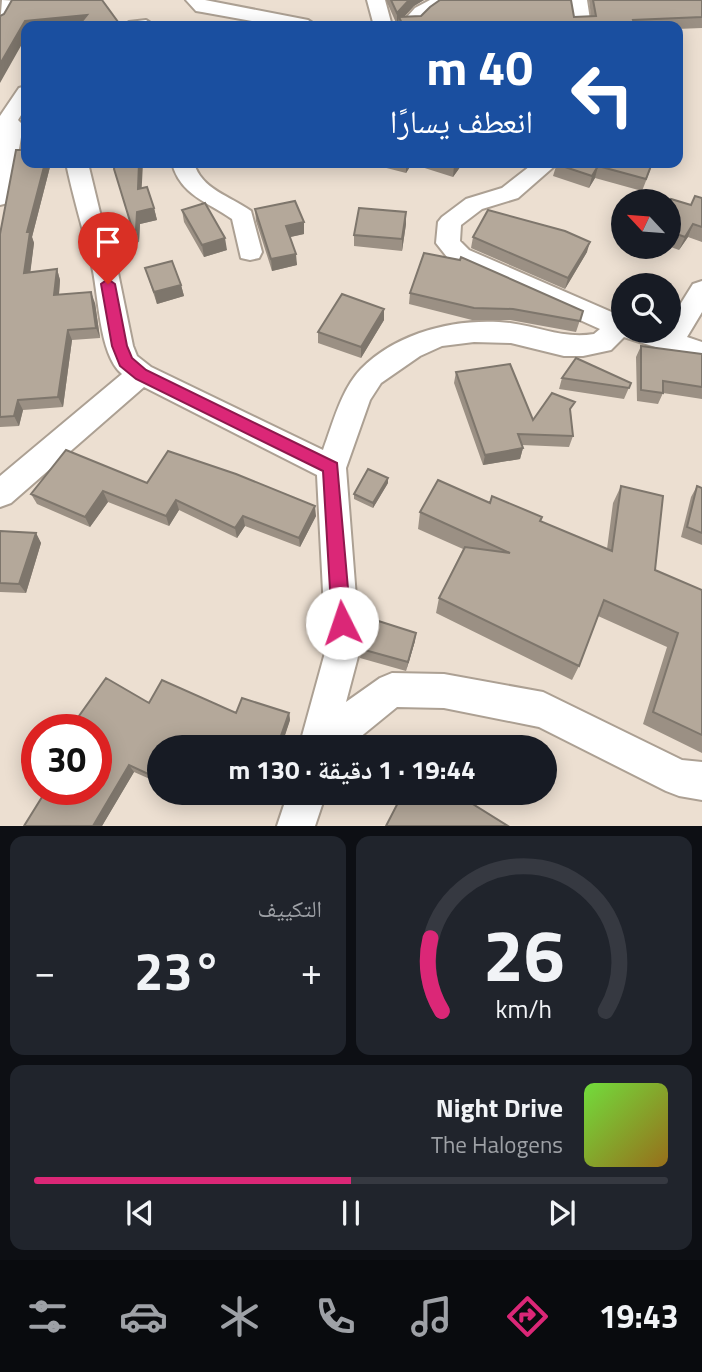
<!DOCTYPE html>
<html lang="ar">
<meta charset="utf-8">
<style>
:root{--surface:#171b24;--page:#20242c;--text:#f1f3f6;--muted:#9ea1a6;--line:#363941;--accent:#db2777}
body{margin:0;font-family:"Titillium Web","Noto Naskh Arabic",sans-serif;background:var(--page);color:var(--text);direction:rtl;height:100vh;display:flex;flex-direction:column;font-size:26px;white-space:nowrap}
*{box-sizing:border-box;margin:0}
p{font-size:23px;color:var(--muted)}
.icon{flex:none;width:38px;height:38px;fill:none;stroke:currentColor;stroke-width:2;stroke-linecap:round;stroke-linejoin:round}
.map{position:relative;height:826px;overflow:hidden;direction:ltr}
.panel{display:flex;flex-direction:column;gap:10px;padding:10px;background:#0d0f14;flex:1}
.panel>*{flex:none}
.guide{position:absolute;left:21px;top:21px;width:662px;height:147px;border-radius:14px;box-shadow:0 4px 18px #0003;direction:rtl;background:#1a4fa0;color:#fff;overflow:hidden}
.needle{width:46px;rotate:296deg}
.tools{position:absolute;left:611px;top:189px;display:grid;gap:14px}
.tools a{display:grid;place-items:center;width:70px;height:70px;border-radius:50%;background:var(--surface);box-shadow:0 4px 18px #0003;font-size:35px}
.speed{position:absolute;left:21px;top:714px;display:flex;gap:14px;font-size:35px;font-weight:700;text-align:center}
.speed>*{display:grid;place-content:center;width:91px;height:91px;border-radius:50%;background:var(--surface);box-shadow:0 4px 18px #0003;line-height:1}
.speed .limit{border:10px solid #d22;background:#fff;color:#111}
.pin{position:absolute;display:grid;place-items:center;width:60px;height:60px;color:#fff;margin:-72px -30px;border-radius:50% 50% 50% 0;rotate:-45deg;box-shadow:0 0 7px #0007}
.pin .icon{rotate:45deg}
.me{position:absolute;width:77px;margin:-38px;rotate:356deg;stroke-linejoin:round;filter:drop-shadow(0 0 5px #0008)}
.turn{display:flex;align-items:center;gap:24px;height:147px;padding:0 35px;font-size:32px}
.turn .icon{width:91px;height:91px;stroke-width:2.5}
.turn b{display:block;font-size:49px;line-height:60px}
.big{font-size:52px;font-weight:700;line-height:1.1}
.panel .tile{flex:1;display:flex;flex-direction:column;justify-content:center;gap:10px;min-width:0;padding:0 24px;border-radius:14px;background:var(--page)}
.panel .dial{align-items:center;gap:0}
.dial svg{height:182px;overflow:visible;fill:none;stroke:var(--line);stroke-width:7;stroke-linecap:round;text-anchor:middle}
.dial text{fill:var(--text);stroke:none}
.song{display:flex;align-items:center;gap:21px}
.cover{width:84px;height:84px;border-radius:10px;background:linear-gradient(135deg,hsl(100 70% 55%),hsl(40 70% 35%))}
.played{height:7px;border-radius:4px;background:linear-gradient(90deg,var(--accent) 50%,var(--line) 50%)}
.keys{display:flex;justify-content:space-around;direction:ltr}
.heat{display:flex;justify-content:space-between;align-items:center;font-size:38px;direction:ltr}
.panel .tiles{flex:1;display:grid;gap:10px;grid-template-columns:1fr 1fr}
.tile:last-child{grid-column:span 2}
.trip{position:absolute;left:147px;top:735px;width:410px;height:70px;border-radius:35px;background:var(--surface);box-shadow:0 4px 18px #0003;font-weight:700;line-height:70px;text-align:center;direction:rtl}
.menu{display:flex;height:112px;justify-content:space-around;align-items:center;background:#090b0e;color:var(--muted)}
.menu .icon{width:49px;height:49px}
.menu .selected{color:var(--accent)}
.menu b{font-size:32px;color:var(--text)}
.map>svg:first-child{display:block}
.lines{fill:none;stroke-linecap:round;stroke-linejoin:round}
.street-casing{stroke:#aca093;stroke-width:4}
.street{fill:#fff;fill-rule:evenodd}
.wall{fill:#9b9084}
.shaded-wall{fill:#7e766c}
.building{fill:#b4a89a;stroke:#7e766c;stroke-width:2}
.route{fill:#db2777;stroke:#8e194d;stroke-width:2}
</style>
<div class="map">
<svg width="702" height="826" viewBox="0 0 702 826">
<rect width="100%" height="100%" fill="#ecdfd1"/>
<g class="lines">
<defs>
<path id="street" d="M2,0L19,1L6,24L0,26Z
M186,0H205L308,20L317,26H279L202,12L196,11Z
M367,0H385L392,26H374Z
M430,0H452L427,16L418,26H399L415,8Z
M569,0H587L591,26H573Z
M146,20L155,26H127L129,22Z
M26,86V107L18,120L23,125L11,198L8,203L0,205V116L19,88Z
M66,163H88L102,221L116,263L133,346L137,356L151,367L323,450C333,423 341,390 361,369C398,331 460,317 510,323C540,327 564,339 594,334L600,329L451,262L436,243L438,222L442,217L466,199L502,188L534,163H558L518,198L482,209L461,225L460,241L469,250L623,317V331H668V324L693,284L702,281V312L687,337L702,342V362L624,337L611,350L583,356H564L511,343L474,342L442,346L420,356L381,383L370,400L346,468L360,649L346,702L380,678L392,673L444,674L543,692L682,760L702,762V800L679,796L666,791L539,727L444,708L397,707L348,747H299L326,649L317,475L144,387L11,503L0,507V476L122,374C98,354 99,292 91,262C83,229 73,197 66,163Z
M172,163H194C201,189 230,196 251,211L262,252L259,258L250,260L241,258L232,219C208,202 180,195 172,163Z
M288,793H326L315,826H277Z"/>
</defs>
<use href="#street" class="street-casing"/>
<use href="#street" class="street"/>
</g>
<path class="wall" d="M386,0H424L414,6L404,17L591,16L589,0H702V28L677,29V26H398V23L397,25Z
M26,163H51L32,237L34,243L30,272L57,269L60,280L59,295L95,303L100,338L72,340L63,407L23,410L19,426L0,427V234Z
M367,163H463L453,177L412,164L406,173Z
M557,163H653L642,191L595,178L589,188L553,176Z
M114,169L142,189L154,208L157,220L140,224L139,242L136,243Z
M702,198V242L688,237L679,250L668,246V204L691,205Z
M255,209L304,234L290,237L297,265L272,271L256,221Z
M182,210L227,250L204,257L184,222Z
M406,224L402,251L354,246V235Z
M473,237L587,252L565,289L471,248Z
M145,268L181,285L184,296L157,304Z
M410,293L583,311L576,332L510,320H472L409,304Z
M384,309V320L361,358L318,343V332Z
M641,346L702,354V399L663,393L658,404L637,401L636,357Z
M456,372L533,420L571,414L573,436L569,447L522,445L523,448L520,459L483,465L454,383Z
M562,378L631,383L624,399L559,389Z
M147,483L316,516L300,547L245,526L237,538L179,510L169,526L108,502L90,527L37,504L31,494Z
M388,483L373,508L354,499V494Z
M621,486L655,570L702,590V753L643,724L667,647L598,616L579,666L572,680L436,613L439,598L463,549L418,529L420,512L490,503L540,521L607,549L613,503Z
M697,486L702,488V545L681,537L691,497Z
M0,531L36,533L41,543L26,593L0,592Z
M415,641L406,671L360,658L361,649Z
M149,703L236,713H289L290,720L281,747H159V783L134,772L102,826H24Z"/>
<path class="shaded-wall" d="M409,0H424L414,6L400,21L399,17L398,23L397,25V13Z
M87,15L90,26H26V37L0,83V64L25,21Z
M45,163H51L32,237L34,243L29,283L24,273L27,232Z
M139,163H143L141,201L138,189Z
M406,163H412L406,173Z
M456,163H463L453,177L454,165Z
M598,166L595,178L589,188L592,176Z
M154,208L157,220L140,224L139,242L136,230L137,212Z
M406,212V224L402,251V239Z
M304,222V234L286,238V226Z
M693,224L688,237L679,250L685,237Z
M225,238L227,250L204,257L202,245Z
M590,242L587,252L565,289L568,278Z
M296,254L297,265L272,271L271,259Z
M57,269L60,280L58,306L54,295Z
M181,285L184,296L157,304L154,292Z
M91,292L95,303L100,338L96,328Z
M384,309V320L361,358V347Z
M68,330L72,340L63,407L58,397Z
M18,400L23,410L19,426L14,416Z
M523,448L520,459L483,465L485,455Z
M388,478V483L373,508V503Z
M103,491L108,502L90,527L85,517Z
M176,500L179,510L169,526L166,516Z
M315,506L316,516L300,547L299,538Z
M243,516L245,526L237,538L235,528Z
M36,533L41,543L26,593L19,584Z
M416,633L415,641L406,671L408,662Z
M289,713L290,720L281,747H277Z
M129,765L134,772L102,826H93Z"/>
<path class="building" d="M12,0H102L121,26H78L87,15L25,21L0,64V16L4,14Z
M391,0H409L397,13Z
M440,0H571L574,17L596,16L593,0H702V17L633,20L635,26H598V23L551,22L552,26H403L399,17L421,16L430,7Z
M16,150H26V163H45L27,232H30L24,273L57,269L54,295L91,292L96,328L68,330L58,397L18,400L14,416L0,417V234Z
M115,163H139L138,189L147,187L154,208L137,212L136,230L133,231L114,169Z
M557,163H652L646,179L598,166L592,176L556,164Z
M695,196L702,198V227L693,224L685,237L668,231V204L671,199L691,205Z
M295,201L304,222L286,226L296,254L271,259L255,209Z
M205,203L225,238L202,245L182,210Z
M359,208L406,212L402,239L354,235Z
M488,210L565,231L590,242L568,278L473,237Z
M424,253L460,260L461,257L583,311L580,321L513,309L474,308L410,293Z
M172,261L181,285L154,292L145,268Z
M342,294L384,309L361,347L318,332Z
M641,346L702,354V387L663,381V393L641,390Z
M576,358L631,383L629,388L562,378Z
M510,364L533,420L552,393L575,402L570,409L573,436L518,434L523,448L485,455L456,372Z
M66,450L147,483L168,451L236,474L315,506L299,538L243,516L235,528L176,500L166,516L103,491L85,517L31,494Z
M368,469L388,478L373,503L354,494Z
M438,480L490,503L492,496L542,517L540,521L612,551L621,486L663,496L655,570L702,590V735L653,712L678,633L604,600L579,666L439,598L465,547L510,553L420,512Z
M697,486L702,488V533L687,527Z
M0,531L36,533L19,584L0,583Z
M369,618L416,633L408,662L361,649Z
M106,678L149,703L162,680L236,713L242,698L289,713L277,747H191L186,746L185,747H159V779L129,765L93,826H24L47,789H96V730H69Z
M403,793H455L508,826H386Z"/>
<path class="route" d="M108,279L115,284L127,346L132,358L146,370L337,463L351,623L348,629L342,632L335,629L332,623L323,471L136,379L120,366L112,346L101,284Z"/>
</svg>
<div class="tools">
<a><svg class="needle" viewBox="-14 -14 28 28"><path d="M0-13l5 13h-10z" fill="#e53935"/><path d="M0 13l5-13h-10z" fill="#9ea1a6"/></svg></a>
<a><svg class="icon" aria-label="search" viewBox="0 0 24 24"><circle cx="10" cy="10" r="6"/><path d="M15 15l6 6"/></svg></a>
</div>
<div class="speed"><div class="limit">30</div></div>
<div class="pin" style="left:108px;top:284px;background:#d93025"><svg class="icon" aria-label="arrive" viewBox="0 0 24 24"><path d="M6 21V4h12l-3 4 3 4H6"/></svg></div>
<svg class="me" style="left:342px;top:623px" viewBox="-20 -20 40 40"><circle r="19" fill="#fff"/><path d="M0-13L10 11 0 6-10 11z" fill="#db2777"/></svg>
<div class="trip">19:44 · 1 دقيقة · 130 m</div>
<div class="guide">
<div class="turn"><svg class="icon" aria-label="left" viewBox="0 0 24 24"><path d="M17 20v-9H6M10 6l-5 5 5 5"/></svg><div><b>40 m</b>انعطف يسارًا</div></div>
</div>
</div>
<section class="panel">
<div class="tiles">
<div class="tile dial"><svg viewBox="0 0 100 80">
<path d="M14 69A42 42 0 1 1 86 69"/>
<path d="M14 69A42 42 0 0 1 9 37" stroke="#db2777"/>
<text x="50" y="56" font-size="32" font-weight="700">26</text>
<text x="50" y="72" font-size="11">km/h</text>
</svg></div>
<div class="tile"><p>التكييف</p>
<div class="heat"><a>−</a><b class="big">23°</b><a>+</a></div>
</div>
<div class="tile">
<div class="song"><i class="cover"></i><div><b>Night Drive</b><p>The Halogens</p></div></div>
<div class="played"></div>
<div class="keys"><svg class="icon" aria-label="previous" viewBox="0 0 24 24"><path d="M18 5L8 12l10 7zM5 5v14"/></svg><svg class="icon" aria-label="pause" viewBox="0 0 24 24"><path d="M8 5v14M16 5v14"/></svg><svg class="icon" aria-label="next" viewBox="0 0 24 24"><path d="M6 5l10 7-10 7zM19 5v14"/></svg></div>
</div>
</div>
</section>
<nav class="menu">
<b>19:43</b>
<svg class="icon selected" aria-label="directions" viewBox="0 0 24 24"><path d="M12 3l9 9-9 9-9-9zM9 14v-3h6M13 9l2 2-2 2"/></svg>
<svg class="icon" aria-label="music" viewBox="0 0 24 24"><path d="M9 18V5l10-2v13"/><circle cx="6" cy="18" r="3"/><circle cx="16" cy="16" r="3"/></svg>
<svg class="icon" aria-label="phone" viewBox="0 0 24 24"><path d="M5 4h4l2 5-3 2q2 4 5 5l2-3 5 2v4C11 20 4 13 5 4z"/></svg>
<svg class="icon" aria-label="climate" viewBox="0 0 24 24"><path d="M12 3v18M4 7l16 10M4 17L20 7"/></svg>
<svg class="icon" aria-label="car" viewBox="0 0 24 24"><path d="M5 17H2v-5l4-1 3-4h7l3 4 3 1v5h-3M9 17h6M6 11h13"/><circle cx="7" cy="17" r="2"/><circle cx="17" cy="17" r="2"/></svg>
<svg class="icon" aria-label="filters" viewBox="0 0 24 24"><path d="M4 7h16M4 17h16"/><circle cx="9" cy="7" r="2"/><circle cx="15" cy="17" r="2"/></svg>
</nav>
